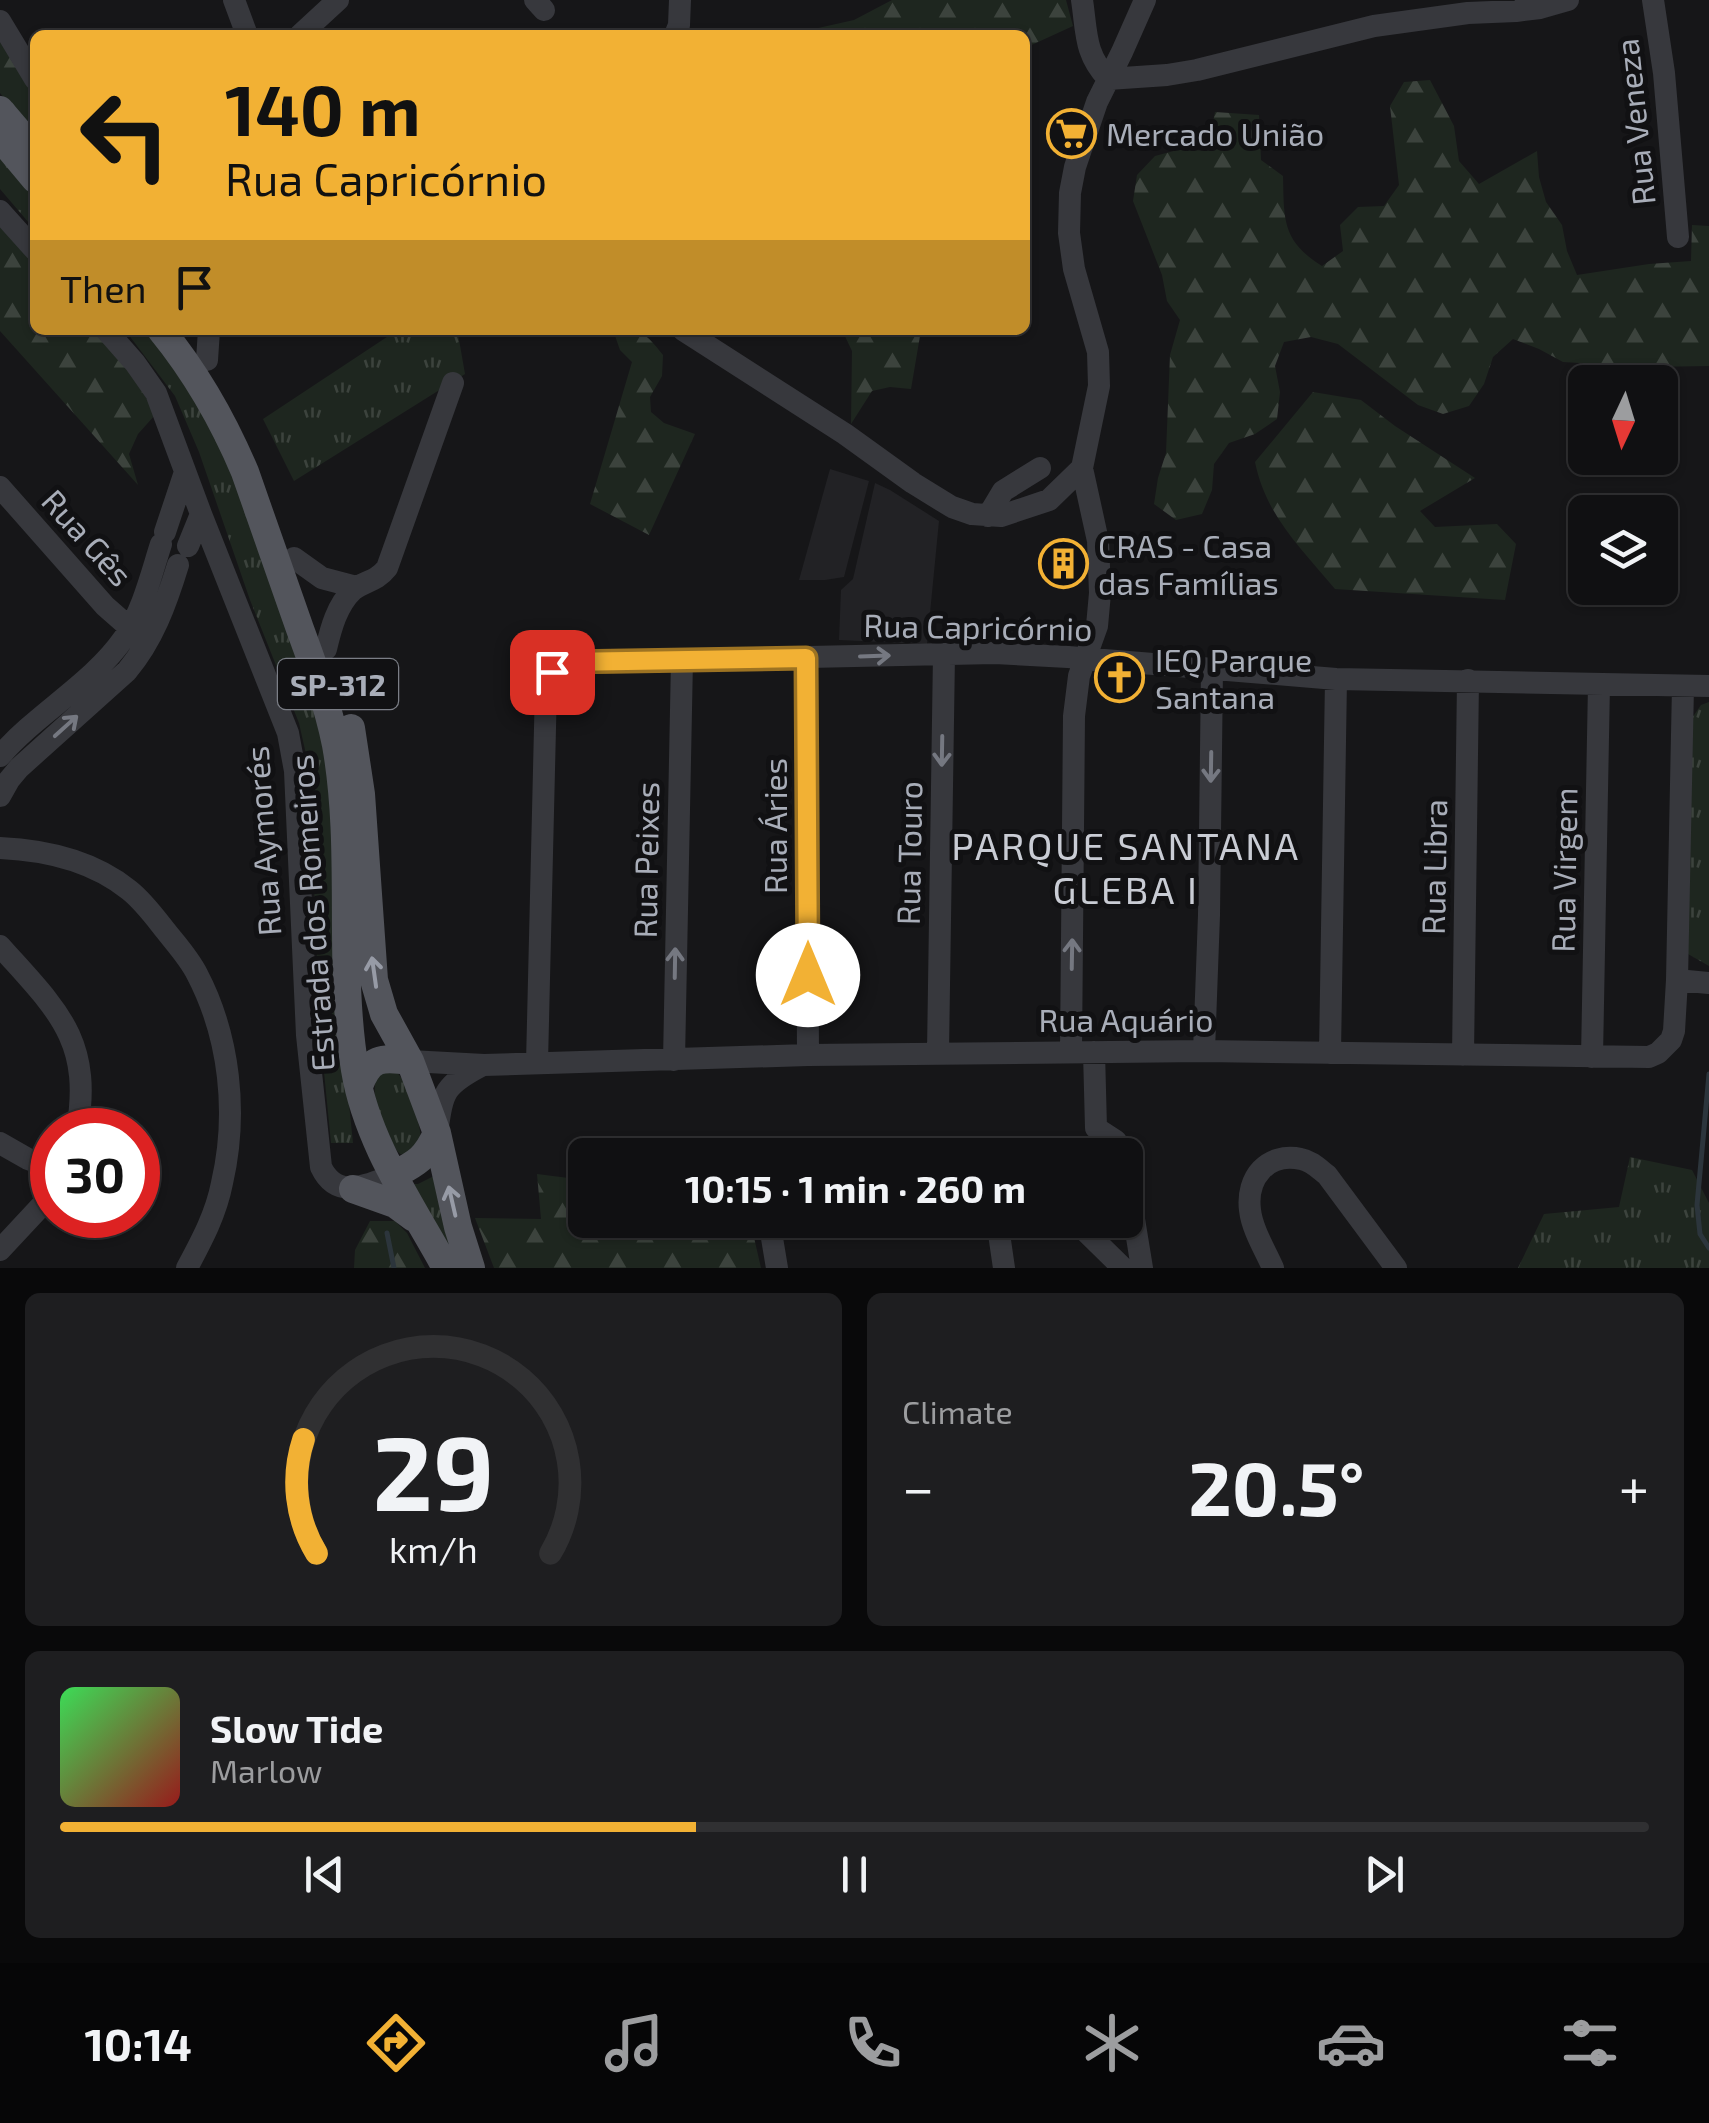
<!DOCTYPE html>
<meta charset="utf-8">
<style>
:root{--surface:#101012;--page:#1e1e20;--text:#f1f3f6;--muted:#9c9d9f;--line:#303032;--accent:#f2b134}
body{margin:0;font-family:"Exo 2",sans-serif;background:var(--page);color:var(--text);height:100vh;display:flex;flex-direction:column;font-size:38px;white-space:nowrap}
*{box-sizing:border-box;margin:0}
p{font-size:32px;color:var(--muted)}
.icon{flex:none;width:55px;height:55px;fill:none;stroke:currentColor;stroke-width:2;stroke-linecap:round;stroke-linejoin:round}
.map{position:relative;height:1268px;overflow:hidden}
.sheet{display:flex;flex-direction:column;gap:25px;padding:25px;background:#09090a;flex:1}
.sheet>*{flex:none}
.guide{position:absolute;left:30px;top:30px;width:1000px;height:305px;border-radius:15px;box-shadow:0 2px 8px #0004,0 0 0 2px var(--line);background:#f2b134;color:#111;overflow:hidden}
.needle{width:65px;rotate:184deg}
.fabs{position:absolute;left:1568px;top:365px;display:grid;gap:20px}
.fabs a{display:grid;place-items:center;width:110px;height:110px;border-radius:15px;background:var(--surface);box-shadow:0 2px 8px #0004,0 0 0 2px var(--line);font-size:50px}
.speed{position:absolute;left:30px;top:1108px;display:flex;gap:20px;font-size:50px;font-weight:700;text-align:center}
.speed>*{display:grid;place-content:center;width:130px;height:130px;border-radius:50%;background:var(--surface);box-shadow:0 2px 8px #0004,0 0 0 2px var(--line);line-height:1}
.speed .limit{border:15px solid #d22;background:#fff;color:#111}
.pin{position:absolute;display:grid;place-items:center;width:85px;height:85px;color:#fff;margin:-42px;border-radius:20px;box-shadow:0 5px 15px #0006}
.me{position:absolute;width:110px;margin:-55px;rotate:0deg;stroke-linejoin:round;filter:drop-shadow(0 0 8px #0008)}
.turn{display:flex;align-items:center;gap:35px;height:210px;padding:0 30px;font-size:45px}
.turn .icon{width:130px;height:130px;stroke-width:2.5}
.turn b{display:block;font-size:70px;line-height:85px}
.then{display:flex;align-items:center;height:95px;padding:0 30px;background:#0003;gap:20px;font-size:38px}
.big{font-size:75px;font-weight:700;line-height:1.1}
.sheet .card{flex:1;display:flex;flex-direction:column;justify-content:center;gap:15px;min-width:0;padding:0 35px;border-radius:15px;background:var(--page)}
.sheet .dial{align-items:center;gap:0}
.dial svg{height:260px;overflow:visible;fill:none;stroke:var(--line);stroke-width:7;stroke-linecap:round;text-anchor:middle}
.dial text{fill:var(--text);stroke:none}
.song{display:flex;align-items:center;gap:30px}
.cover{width:120px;height:120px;border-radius:15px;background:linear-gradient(135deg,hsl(130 70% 55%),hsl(0 70% 35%))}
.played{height:10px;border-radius:5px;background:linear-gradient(90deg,var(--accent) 40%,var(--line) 40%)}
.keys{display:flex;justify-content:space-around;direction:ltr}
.heat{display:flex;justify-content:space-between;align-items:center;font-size:55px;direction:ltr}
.sheet .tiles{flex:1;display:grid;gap:25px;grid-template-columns:1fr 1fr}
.card:last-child{grid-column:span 2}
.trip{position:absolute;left:568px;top:1138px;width:575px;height:100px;border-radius:15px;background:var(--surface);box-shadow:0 2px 8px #0004,0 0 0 2px var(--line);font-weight:700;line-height:100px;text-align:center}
.tabs{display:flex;height:160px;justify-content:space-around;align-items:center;background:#060607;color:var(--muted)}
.tabs .icon{width:70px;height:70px}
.tabs .active{color:var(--accent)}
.tabs b{font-size:45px;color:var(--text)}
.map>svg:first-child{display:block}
.built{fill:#222225}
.grass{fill:url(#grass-tufts)}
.forest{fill:url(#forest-firs)}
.garden{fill:#1e261f}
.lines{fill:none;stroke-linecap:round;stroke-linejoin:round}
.stream{stroke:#2c353c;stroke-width:5}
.minor{stroke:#37383d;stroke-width:22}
.major{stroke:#53555c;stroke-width:28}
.oneway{stroke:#757881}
.oneway2{stroke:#979ba6}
.route-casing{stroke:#9d7322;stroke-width:25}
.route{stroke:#f2b134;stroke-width:18}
.labels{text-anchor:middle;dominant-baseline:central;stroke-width:10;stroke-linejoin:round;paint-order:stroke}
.shield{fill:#111113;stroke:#7b7e86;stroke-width:2.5}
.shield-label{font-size:30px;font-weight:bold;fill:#a8adb8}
.street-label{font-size:32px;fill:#a8adb8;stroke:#111113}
.poi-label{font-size:32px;fill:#a8adb8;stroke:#111113;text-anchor:start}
.quarter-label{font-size:38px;letter-spacing:2.5px;fill:#c9ccd4;stroke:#111113}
</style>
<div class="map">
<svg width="1709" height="1268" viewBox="0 0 1709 1268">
<defs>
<pattern id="grass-tufts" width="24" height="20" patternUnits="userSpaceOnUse" patternTransform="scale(2.5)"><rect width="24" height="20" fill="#1e261f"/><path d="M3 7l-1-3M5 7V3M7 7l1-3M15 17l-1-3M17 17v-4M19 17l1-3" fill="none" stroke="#3c433d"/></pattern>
<pattern id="forest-firs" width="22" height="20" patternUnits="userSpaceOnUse" patternTransform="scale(2.5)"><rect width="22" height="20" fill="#1e261f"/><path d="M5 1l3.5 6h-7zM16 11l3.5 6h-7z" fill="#3c433d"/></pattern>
</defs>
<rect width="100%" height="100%" fill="#161618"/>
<path class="built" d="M830,469L869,481L844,577L825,580H799Z
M875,483L890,490L939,521L927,644L839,640L841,590L853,579Z"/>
<path class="grass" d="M0,145L35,187V230L0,189Z
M125,330H149L208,407L330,750L344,1056L353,1143H331L320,1031L313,861L306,754L299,723L250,600L199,452L175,396Z
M392,330H464L458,334L465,374L294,481L263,419L393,333Z
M1709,702V966L1688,954L1692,718L1701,705Z
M397,1072C412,1091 418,1115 421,1138L408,1155L400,1154C385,1138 366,1092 379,1073Z
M1630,1157L1692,1170L1709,1203V1268H1518L1544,1214L1619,1207Z
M434,1176L455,1265L409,1184H418Z"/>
<path class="forest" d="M892,0H1066L1073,26L1025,48V35H787L854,20Z
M0,42L35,98V135L0,93Z
M1430,80L1454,126L1459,161L1479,184L1537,151L1539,177L1546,202L1562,225L1567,251L1577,275L1649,264L1691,261L1692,225L1709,226V366L1644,367L1563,362L1539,349L1513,339L1493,357L1484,384L1469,406L1443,414L1418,405L1338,344L1311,337L1284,342L1275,366L1280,392L1277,419L1255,434L1229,443L1214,464L1212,490L1202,514L1176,520L1154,504L1158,478L1166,453L1170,355L1180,320L1167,301L1162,275L1133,201L1137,175L1155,156L1181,149L1207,151L1215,112L1259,115L1261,160L1283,176C1284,220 1282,241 1322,266L1343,251L1340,225L1358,207L1384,206L1399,185L1390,106L1404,82Z
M0,224L35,263V330H94L134,374L155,415L138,434L129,454L138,485L0,331Z
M613,330C642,330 645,332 663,355L662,376L650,397L651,412L664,423L695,434L649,535L590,504L632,362L620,350Z
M842,330H921L911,389L890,387L872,391L851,424L852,351Z
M1313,392L1361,400L1395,426L1475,478L1420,511L1435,527L1497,524L1516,544L1505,600L1335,589C1301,548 1266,516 1255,462Z
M731,1137L735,1155H585V1220H750L761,1268H494L475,1218L541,1219L537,1174L576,1179L581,1138Z
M370,1221H395L407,1233L425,1268H354L355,1250Z"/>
<path class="garden" d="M1660,417H1675L1670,473L1652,474L1653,458H1660Z"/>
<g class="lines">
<path class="stream" d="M1709,1074L1697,1205L1700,1234L1709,1248
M387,1233L394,1268"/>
<path class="minor" d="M234,0L247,35
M535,0L544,10
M1082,0C1087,33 1084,53 1108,79L1167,75L1197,70L1374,26L1468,13L1516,11L1540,8L1568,0
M1653,0L1664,73L1678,237
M0,21L35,79
M300,35L338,0
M675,35L679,25L680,0
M0,211L35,250
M106,330L135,363L156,393L201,514L288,733L295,771L307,1035L321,1167C337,1201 367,1185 394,1175
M683,330L845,434L913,483L952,507L972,514L1001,516L1049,500L1082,468L1099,386L1098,352L1074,269L1069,233L1070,193L1075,167L1097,102L1122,52L1145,0
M207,360L209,330
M0,487L105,606L130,628
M988,516L1003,491L1040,468
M165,532L185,472
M188,546L201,514
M294,558L322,578L356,587
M326,649C331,628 337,605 353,590C364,581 376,582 387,568L453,383
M806,657L808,1055
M0,756C37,713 92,684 124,638C143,610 151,575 161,544
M0,796L9,780L19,768L127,671C153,640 166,604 178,565
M0,848C45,850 93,861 129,890C143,901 154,916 165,930C176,944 189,958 197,974C230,1037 238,1114 222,1183C216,1214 202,1240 187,1268
M0,946C56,1009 93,1039 77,1130
M1677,980L1709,983
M1204,1051L1209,915L1212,669
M938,1052L944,654
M1071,1052L1074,716L1079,676L1097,626L1100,593L1098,541L1082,468
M1094,1052L1096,1128L1116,1141L1123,1155
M1330,1053L1336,679
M1463,1055L1468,680
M1592,1057L1599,684
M674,1060L682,660
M410,1061L484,1065L808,1055L1204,1051L1649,1057L1658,1053L1671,1040L1674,1031L1677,980L1683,686
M537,1063L546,686L552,672L566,662L995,653L1068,657L1336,679L1709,686
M437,1133C443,1092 443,1086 481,1066
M0,1143L28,1159L52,1168
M1125,1164L1142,1268
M769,1220L777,1268
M997,1220L1004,1268
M1074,1220L1123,1268
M0,1250L42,1205L52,1185
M1273,1268C1265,1250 1252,1229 1250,1210C1246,1178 1267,1152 1301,1159C1312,1161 1319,1169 1327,1175L1396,1268"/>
<path class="major" d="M0,110L35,151
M4,142L35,179
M161,330C197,374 223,420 245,472C263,524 282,577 300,629C314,667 328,705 336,745C355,852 337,962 355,1070C367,1143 411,1204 446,1268
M351,728L361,794L374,980L384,1014L410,1061L437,1133L458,1227L471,1268
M359,1086C370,1057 381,1057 410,1061
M394,1175C417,1163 426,1158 437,1133
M353,1189L395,1204L414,1218"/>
</g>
<defs><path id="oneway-shaft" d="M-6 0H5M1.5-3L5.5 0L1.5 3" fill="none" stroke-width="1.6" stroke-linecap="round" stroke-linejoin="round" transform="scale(2.5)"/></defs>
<g class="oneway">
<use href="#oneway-shaft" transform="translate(875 656) rotate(-2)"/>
<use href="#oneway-shaft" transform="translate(66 726) rotate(-42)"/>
<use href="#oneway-shaft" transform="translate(942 751) rotate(91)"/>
<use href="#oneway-shaft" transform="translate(1211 767) rotate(91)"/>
<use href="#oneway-shaft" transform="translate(1072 954) rotate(-89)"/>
<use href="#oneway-shaft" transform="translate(675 963) rotate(-89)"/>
</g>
<g class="oneway2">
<use href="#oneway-shaft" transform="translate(374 972) rotate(-98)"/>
<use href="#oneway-shaft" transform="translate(452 1201) rotate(-103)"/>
</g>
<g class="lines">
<defs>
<path id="route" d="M552,672L566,662L806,658L808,975"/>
</defs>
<use href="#route" class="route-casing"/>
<use href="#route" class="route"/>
</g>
<defs>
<symbol id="supermarket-ring" viewBox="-11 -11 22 22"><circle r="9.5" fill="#111113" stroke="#f2b134" stroke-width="1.5"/><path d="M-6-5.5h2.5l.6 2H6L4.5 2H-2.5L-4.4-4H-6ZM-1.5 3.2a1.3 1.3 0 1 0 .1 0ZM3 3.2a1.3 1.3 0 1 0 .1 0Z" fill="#f2b134"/></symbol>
<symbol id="building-ring" viewBox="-11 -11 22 22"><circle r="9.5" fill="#111113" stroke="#f2b134" stroke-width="1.5"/><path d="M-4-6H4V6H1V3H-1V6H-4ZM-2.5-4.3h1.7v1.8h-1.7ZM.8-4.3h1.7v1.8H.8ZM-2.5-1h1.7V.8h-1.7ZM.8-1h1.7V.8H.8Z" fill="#f2b134"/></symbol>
<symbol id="church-ring" viewBox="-11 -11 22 22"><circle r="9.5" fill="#111113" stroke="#f2b134" stroke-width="1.5"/><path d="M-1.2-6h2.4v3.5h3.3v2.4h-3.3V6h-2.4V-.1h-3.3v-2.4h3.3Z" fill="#f2b134"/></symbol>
</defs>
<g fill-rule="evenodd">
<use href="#supermarket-ring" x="1044" y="106" width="55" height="55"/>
<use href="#building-ring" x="1036" y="536" width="55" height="55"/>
<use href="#church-ring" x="1092" y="650" width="55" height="55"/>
</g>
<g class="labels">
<rect class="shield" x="278" y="659" width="120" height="50" rx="8"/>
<g class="shield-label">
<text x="338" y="684">SP-312</text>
</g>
<g class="street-label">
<text transform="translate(1634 122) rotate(-96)">Rua Veneza</text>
<text transform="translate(88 537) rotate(48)">Rua Gês</text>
<text transform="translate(978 626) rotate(1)">Rua Capricórnio</text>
<text transform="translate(774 826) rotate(-90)">Rua Áries</text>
<text transform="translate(262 841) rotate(-94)">Rua Aymorés</text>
<text transform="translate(908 853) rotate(-89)">Rua Touro</text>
<text transform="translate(645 860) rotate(-89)">Rua Peixes</text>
<text transform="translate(1433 867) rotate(-89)">Rua Libra</text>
<text transform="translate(1563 870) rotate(-89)">Rua Virgem</text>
<text transform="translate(311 913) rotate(-94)">Estrada dos Romeiros</text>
<text x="1126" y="1019">Rua Aquário</text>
</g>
<g class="poi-label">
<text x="1106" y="133">Mercado União</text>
<text x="1098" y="545">CRAS - Casa<tspan x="1098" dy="37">das Famílias</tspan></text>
<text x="1155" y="659">IEQ Parque<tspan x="1155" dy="37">Santana</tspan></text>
</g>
<g class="quarter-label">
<text x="1126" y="845">PARQUE SANTANA<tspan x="1126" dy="44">GLEBA I</tspan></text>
</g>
</g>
</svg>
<div class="fabs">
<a><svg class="needle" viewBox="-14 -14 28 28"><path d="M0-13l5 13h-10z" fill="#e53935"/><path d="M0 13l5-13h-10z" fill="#9c9d9f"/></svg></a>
<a><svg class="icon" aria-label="layers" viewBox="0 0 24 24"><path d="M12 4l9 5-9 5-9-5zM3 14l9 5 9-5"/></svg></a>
</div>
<div class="speed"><div class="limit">30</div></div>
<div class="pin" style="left:552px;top:672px;background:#d93025"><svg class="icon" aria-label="arrive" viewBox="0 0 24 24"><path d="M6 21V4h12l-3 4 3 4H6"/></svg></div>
<svg class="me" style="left:808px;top:975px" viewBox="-20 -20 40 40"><circle r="19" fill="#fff"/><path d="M0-13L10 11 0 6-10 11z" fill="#f2b134"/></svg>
<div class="trip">10:15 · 1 min · 260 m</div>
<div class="guide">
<div class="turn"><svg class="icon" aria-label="left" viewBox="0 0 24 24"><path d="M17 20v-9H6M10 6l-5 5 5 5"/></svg><div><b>140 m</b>Rua Capricórnio</div></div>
<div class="then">Then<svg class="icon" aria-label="arrive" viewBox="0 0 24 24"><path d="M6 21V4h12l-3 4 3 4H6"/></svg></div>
</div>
</div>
<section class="sheet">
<div class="tiles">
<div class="card dial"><svg viewBox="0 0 100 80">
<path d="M14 69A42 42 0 1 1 86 69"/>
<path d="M14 69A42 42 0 0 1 10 34" stroke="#f2b134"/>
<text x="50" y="56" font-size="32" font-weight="700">29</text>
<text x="50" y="72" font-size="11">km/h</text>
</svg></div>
<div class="card"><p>Climate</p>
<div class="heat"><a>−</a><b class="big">20.5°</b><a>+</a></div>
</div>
<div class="card">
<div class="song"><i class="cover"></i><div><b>Slow Tide</b><p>Marlow</p></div></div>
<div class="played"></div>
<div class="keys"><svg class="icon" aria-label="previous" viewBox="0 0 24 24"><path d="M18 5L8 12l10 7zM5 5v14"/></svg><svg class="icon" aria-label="pause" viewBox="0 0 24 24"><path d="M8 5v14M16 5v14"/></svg><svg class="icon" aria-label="next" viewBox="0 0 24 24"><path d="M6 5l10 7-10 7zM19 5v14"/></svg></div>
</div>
</div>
</section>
<nav class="tabs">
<b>10:14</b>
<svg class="icon active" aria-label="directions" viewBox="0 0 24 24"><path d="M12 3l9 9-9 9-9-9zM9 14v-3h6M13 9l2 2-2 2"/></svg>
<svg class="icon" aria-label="music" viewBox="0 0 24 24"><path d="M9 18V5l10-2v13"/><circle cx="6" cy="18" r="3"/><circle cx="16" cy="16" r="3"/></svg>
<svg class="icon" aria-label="phone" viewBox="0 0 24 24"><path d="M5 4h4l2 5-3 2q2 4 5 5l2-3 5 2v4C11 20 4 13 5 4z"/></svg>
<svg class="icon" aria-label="climate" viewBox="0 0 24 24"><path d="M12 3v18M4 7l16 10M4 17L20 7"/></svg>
<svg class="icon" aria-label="car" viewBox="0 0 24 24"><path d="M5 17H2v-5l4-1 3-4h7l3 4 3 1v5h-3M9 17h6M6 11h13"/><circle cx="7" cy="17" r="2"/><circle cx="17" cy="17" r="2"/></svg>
<svg class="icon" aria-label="filters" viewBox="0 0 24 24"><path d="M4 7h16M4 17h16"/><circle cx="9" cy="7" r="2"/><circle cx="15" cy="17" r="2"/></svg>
</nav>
